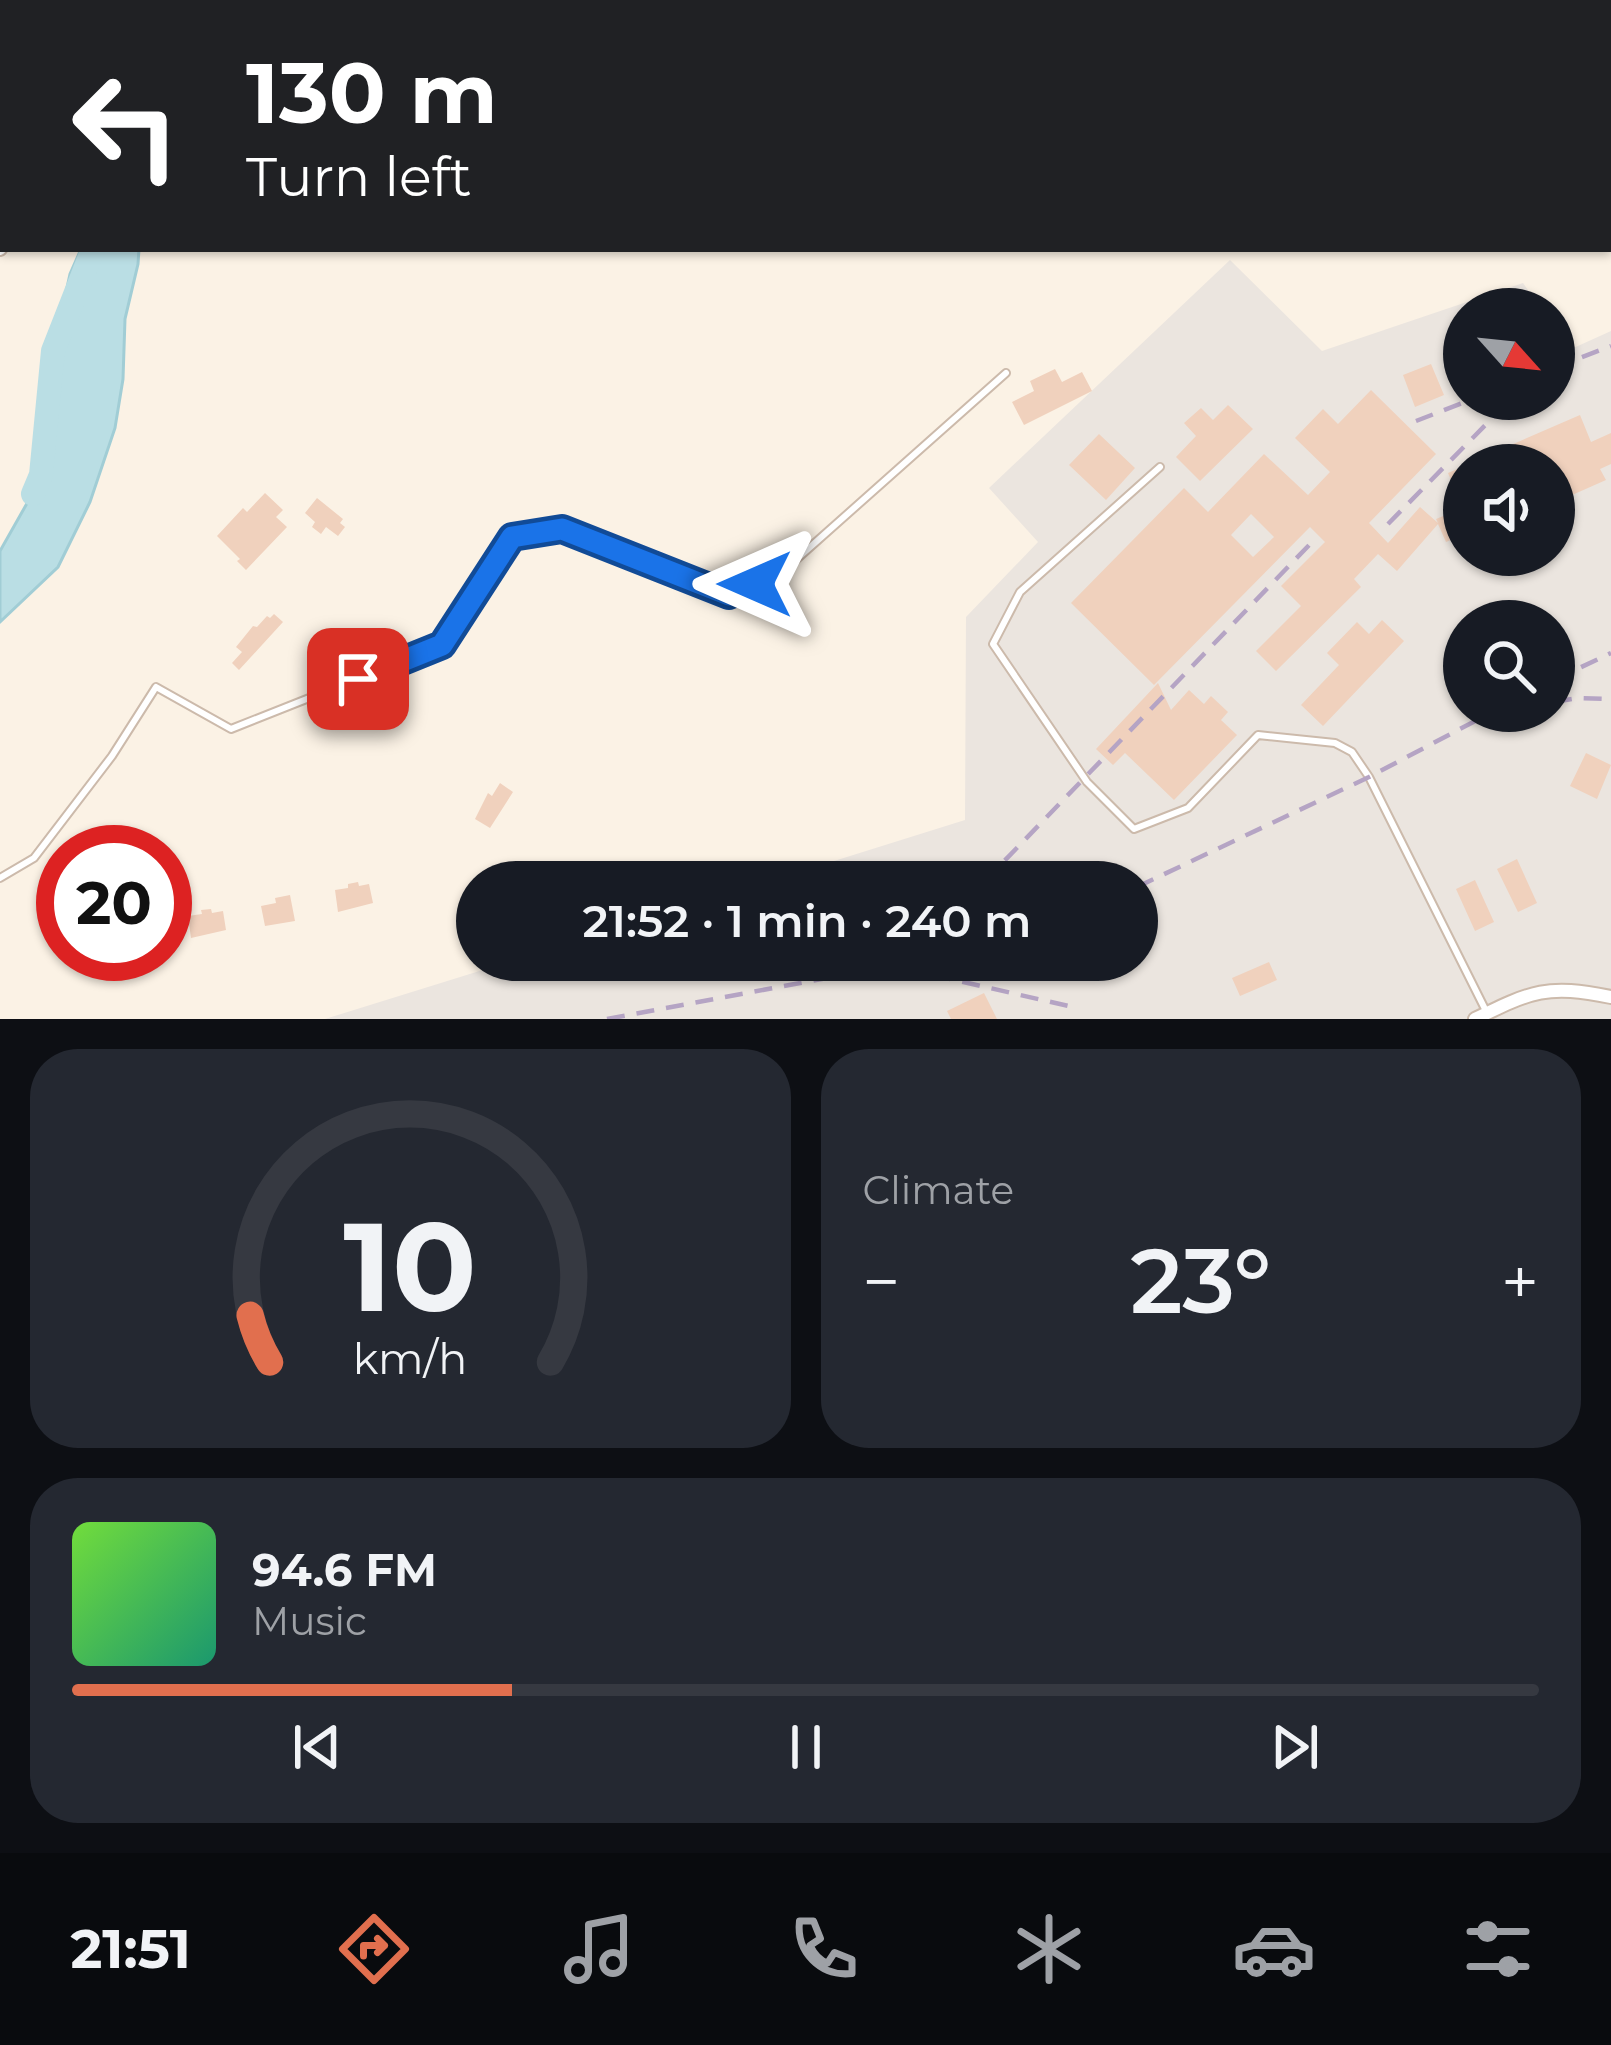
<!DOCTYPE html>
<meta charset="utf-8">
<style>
:root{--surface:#171b24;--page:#242831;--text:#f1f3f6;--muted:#9ea1a6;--line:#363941;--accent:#e16f4e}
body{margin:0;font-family:Montserrat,sans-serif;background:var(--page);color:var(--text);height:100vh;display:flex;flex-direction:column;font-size:45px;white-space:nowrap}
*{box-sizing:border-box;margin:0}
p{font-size:39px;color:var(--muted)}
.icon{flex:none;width:66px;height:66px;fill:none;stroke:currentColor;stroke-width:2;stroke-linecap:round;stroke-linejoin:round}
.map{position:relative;height:1019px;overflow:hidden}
.drawer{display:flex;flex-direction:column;gap:30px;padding:30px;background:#0d0f14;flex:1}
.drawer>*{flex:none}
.hud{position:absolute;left:0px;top:0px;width:1611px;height:252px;box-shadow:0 3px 9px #0004;background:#202124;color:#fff;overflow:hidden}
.needle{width:78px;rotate:117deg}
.fabs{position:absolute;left:1443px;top:288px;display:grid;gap:24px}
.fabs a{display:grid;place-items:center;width:132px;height:132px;border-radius:50%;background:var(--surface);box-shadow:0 3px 9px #0004;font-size:60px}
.speed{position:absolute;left:36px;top:825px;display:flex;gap:24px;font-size:60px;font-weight:700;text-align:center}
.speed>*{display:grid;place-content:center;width:156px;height:156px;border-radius:50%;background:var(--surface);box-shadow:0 3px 9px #0004;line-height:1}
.speed .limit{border:18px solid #d22;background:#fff;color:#111}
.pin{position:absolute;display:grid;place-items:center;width:102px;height:102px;color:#fff;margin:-51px;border-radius:24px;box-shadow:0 6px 18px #0006}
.me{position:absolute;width:132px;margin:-66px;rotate:270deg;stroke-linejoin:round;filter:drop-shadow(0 0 9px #0008)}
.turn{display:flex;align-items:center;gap:42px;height:252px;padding:0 48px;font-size:54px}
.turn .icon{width:156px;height:156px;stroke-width:2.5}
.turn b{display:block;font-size:84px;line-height:102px}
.big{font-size:90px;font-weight:600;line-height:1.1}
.drawer .card{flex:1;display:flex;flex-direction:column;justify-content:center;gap:18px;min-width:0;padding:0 42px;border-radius:48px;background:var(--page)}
.drawer .dial{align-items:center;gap:0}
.dial svg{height:312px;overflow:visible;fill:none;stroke:var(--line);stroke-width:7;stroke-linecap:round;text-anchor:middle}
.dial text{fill:var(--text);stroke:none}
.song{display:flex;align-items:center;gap:36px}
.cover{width:144px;height:144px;border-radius:18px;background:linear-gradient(135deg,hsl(100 70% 55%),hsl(160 70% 35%))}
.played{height:12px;border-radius:6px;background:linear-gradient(90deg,var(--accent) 30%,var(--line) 30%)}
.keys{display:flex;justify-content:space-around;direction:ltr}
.heat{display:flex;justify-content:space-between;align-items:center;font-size:66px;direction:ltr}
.drawer .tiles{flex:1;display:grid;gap:30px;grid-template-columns:1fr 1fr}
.card:last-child{grid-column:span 2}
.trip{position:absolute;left:456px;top:861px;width:702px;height:120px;border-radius:60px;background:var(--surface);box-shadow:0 3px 9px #0004;font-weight:600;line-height:120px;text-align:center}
.tabs{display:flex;height:192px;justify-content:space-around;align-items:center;background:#090b0e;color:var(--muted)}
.tabs .icon{width:84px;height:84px}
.tabs .selected{color:var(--accent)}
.tabs b{font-size:54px;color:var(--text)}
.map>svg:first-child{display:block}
.industrial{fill:#ebe5df;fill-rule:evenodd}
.water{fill:#badee4;stroke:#a1cdd5;stroke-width:3}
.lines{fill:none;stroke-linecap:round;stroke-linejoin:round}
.river{stroke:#badee4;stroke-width:24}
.building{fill:#f0d1bd;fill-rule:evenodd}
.service-casing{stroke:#ccbaab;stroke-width:10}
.minor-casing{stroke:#ccbaab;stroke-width:16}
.service{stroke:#fff;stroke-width:6}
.minor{stroke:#fff;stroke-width:12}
.rail{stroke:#b5a4c4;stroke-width:4.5;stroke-dasharray:18 12;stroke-linecap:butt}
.route-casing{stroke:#114b97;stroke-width:30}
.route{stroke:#1a73e8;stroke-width:21}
</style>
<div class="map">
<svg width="1611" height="1019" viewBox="0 0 1611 1019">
<rect width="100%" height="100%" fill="#fbf2e5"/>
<path class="industrial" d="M1230,260L1322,351L1523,283L1541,309H1464V399H1554V328L1569,350L1611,331V1019H325L515,960H1137V882H767L965,820L966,617L1038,542L989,488ZM1464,465H1554V555H1464ZM1464,621H1554V711H1464Z"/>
<path class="water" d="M81,249H139L138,264L125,319L123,379L115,428L90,502L58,567L0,622V551L34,491L52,434L60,368L63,306L70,274Z"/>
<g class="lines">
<path class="river" d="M33,494L41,475L53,351L93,249"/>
</g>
<path class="building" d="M1431,364L1444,395L1415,407L1403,375Z
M1055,369L1062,382L1082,372L1092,391L1024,425L1012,402L1034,391L1030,381Z
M1371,390L1436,454L1369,523L1388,543L1420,507L1438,523L1436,519L1463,508L1448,473L1464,466V534L1446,542L1438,524L1397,571L1378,554L1354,579L1361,587L1276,671L1256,651L1301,606L1281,586L1325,542L1310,527L1154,685L1071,603L1184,488L1208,512L1264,454L1308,495L1330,472L1295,438L1323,409L1338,424ZM1251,514L1274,537L1253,557L1231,535Z
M1228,405L1253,429L1200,481L1176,457L1196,436L1184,423L1201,408L1213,420Z
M1580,415L1591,442L1611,433V464L1600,469L1606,480L1554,503V465H1465Z
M1099,434L1135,468L1106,500L1069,465Z
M265,493L283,510L276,517L287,527L246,570L237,561L240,559L217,536L243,508L247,512Z
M317,498L343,519L340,523L345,527L338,536L326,527L321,534L312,527L315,522L305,513Z
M274,614L283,622L239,670L232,663L242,652L236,647L253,626L257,627L267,616L270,618Z
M1382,620L1404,641L1323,726L1301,705L1339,665L1327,653L1357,622L1369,634Z
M1158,683L1171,710L1189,690L1204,704L1211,696L1228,712L1221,720L1237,735L1174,800L1125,753L1113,765L1096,749Z
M1586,753L1611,765L1597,799L1570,786Z
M500,783L513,792L490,828L475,819L488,793L492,796Z
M1517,859L1537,903L1518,912L1497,869Z
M1475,880L1494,922L1475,931L1456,889Z
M358,882L359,886L369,884L373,903L338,912L335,890L348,888V884Z
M290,895L295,921L265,926L261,906L276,903L275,898Z
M211,909L212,913L223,911L226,930L191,938L188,916L202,914L201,910Z
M1269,962L1277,980L1240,996L1232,978Z
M984,993L997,1019H951L947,1011Z"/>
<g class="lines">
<defs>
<path id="service" d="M1160,467L1020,592L993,644L1087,782L1134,829L1188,808L1258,735L1335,743L1352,752L1369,777L1487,1013
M0,878L34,858L112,756L156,687L231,729L443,645L512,537L562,529L729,595L781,573L1006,373"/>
<path id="minor" d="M161,3L163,0
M0,249L3,245
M1475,1019C1532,991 1547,984 1611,997"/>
</defs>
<use href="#service" class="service-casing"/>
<use href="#minor" class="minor-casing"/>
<use href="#service" class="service"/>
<use href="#minor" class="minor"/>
<path class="rail" d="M1554,368L1611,346
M1416,421L1473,399
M1388,524L1511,399
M1554,680L1611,653
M1554,702L1578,698L1611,699
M984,882L1314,540
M1137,887L1369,777L1494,711
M903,973L937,976L1073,1007
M607,1019L924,960"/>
</g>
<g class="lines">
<defs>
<path id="route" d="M358,679L442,645L512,537L562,529L729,595L755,584"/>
</defs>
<use href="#route" class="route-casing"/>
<use href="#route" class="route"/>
</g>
</svg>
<div class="fabs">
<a><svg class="needle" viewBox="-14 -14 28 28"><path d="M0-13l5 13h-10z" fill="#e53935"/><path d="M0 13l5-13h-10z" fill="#9ea1a6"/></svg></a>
<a><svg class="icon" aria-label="sound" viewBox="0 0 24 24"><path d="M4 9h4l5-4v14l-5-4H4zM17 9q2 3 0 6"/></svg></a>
<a><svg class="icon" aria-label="search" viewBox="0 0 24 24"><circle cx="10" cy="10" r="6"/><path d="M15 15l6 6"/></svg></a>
</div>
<div class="speed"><div class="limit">20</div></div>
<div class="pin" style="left:358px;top:679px;background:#d93025"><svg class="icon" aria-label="arrive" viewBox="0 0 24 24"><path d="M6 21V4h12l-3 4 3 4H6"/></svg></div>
<svg class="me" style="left:755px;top:584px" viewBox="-20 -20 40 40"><path d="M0-17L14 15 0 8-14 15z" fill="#1a73e8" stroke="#fff" stroke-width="4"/></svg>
<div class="trip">21:52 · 1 min · 240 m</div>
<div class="hud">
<div class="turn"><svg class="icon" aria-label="left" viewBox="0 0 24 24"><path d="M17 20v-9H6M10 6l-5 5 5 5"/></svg><div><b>130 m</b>Turn left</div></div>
</div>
</div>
<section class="drawer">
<div class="tiles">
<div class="card dial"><svg viewBox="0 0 100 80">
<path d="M14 69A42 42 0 1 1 86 69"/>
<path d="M14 69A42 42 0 0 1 9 57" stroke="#e16f4e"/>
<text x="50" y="56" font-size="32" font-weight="700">10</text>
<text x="50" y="72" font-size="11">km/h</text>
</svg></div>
<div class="card"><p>Climate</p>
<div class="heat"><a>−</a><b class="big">23°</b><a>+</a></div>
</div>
<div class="card">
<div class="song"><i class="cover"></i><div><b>94.6 FM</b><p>Music</p></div></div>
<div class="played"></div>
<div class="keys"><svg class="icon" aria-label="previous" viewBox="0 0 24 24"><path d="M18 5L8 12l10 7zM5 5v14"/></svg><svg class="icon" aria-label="pause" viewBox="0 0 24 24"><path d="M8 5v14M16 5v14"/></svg><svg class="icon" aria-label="next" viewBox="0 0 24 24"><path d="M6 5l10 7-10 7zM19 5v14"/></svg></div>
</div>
</div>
</section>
<nav class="tabs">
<b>21:51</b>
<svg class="icon selected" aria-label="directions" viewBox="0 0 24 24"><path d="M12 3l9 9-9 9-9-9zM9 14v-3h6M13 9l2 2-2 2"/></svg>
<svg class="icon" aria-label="music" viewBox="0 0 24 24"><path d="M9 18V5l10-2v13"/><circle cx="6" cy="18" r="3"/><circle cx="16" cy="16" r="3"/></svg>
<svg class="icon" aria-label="phone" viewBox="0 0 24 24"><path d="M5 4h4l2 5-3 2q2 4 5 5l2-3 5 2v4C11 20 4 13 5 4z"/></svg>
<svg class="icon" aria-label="climate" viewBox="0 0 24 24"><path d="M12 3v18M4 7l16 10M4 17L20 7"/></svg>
<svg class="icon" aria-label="car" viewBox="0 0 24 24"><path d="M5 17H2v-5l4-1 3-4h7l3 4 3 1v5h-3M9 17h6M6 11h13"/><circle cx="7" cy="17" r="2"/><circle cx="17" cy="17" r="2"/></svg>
<svg class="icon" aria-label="filters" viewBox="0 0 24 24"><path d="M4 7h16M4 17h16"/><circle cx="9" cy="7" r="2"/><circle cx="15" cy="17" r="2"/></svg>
</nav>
